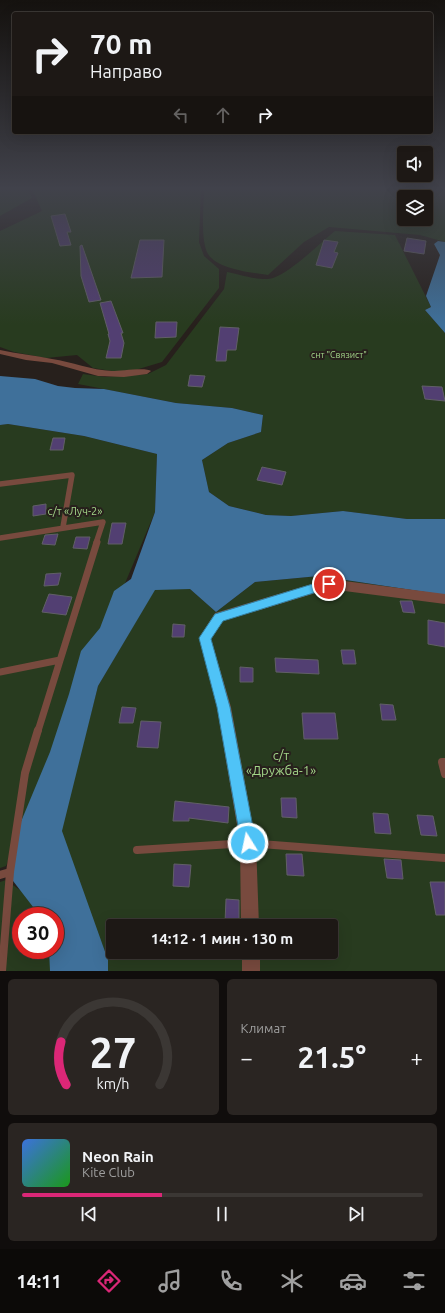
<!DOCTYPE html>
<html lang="ru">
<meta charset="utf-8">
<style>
:root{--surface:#1d1815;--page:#2a2522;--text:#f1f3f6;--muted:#a0a0a0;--line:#3b3734;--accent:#db2777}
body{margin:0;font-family:Ubuntu,sans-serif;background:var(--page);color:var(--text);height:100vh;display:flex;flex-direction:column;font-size:15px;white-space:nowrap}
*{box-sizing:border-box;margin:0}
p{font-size:13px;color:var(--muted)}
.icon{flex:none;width:22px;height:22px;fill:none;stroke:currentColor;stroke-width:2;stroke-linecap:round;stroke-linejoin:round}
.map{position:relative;height:971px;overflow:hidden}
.drawer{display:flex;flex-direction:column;gap:8px;padding:8px;background:#100d0c;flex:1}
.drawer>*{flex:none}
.top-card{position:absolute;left:12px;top:12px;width:421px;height:122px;border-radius:4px;box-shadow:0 4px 16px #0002,0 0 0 1px var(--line);background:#1d1815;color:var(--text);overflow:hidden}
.controls{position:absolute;left:397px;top:146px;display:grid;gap:8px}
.controls a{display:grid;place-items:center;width:36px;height:36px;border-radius:4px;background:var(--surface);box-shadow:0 4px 16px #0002,0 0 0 1px var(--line);font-size:20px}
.speed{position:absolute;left:12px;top:907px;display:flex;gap:8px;font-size:20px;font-weight:700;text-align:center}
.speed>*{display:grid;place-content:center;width:52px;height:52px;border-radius:50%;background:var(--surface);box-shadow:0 4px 16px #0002,0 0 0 1px var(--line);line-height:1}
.speed .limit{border:6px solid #d22;background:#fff;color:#111}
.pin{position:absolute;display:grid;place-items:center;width:34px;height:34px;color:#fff;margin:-17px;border:2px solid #fff;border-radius:50%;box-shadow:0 1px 4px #0007}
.me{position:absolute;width:44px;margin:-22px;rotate:350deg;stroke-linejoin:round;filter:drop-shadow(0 0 3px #0008)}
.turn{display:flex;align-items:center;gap:14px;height:84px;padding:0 12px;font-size:18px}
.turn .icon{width:52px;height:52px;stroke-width:2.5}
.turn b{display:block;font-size:28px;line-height:34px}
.lanes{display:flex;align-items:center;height:38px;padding:0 12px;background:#0003;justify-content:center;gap:20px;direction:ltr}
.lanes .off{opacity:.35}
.big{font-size:30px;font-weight:700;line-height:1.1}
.drawer .widget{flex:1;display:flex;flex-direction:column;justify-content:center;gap:6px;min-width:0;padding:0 14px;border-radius:6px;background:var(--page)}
.drawer .dial{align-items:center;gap:0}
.dial svg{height:104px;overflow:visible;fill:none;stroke:var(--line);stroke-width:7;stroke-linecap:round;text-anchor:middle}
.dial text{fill:var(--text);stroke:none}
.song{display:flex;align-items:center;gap:12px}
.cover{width:48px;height:48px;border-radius:6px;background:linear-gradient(135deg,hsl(220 70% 55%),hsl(120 70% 35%))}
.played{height:4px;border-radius:2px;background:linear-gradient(90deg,var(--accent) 35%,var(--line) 35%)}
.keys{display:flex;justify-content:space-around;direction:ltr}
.heat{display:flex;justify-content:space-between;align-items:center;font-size:22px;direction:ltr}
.drawer .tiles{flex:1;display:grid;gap:8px;grid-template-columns:1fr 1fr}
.widget:last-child{grid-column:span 2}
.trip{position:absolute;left:106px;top:919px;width:232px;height:40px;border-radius:4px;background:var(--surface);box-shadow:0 4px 16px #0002,0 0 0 1px var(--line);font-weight:700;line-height:40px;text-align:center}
.dock{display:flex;height:64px;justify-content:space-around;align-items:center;background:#0c0a08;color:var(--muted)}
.dock .icon{width:28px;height:28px}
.dock .current{color:var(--accent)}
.dock b{font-size:18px;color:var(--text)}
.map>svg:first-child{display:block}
.green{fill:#283b1f;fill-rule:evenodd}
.water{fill:#3f709a}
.building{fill:#523f72;stroke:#615f67}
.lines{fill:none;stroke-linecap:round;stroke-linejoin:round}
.service-far2{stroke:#784a3e;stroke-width:5.5}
.service-far1{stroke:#784a3e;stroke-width:7}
.service{stroke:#784a3e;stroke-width:8}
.minor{fill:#784a3e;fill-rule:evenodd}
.route{fill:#4fc3f7;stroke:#337fa1}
.labels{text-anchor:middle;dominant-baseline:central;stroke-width:4;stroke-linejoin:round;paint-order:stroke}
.far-park-label{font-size:9px;fill:#a2d588;stroke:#27201c}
.park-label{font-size:11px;fill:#a2d588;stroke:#27201c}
.near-park-label{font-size:13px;fill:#a2d588;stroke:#27201c}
</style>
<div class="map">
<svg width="445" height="971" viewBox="0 0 445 971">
<rect width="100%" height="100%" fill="#27201c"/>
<path class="green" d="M0,189H28L32,198L0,216Z
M32,189H201L199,242L204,256L219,269V288L162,362L132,371H112L93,368L77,355L46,358L14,352L0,347V231L42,211Z
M204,189H445V242L420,235L329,227L304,242L268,275C253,273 217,269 208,254C200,240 204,206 204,189ZM404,197H426V219H404Z
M335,231L395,235L431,307L425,310L445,333V519H407L343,511L291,516L266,515L229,506L209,492L202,460L228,443L261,432L263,415L232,408L176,403L78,384L83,374L105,377L148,374L166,365L224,289L227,272C238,274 262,282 273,278C290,273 320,243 335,231Z
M8,424L84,436L157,454L155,512L6,866L0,868V425Z
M319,576L445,595V971H108V960L59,836L98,686L155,589H190L216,612L255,582ZM113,926H331V952H113Z
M6,880L58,918L62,971H0V882ZM21,916H55V950H21Z"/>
<path class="water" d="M438,241L445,242V333L425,310L431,307L426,296L440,255L434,244Z
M0,376L35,379L58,386L75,388L104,389L176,403L232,408L263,415L261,432L228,443L202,460L209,492L229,506L266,515L291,516L343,511L407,519H445V595L319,576L255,582L216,612L190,589L155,590L98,686L62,831L108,960V971H50L49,950H55V916H40L10,877L15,836L50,752L69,694L81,651L100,628L114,591L131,579L155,512L157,454L84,436L8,424L0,425Z"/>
<path class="building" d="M65,214L71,232H67L71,245L60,246L51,216Z
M407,238L426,241L424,254L404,251Z
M140,240H164L162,277L131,278Z
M324,240L338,242L334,252L338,253L332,268L316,265Z
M82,245L101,300L89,302L81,276L80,246Z
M111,301L123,333H121L124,343L121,358H106L110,341L108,334H109L100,303Z
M156,322H177L176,337L155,338Z
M220,327L239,328L236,350H227L226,361H216Z
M190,375L205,376L202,387L188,386Z
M422,386L442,387L445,401L425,399Z
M53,438H65L63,450H50Z
M262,467L286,472L282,485L257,480Z
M46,504V514L33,516V506Z
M112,523H126L122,544H108Z
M58,534L55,545L42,544L45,535Z
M76,537H90L87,549L73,548Z
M61,573L58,585L44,586L46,574Z
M49,594L72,597L66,615L42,612Z
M400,601H412L415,613L403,612Z
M428,620L445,623V647L428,644Z
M173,624L185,625L184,637H172Z
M341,650H354L356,664H343Z
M275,658L318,660L319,674L276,672Z
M240,667L253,668V682H240Z
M380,704L393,705L396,720H382Z
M122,707L136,708L133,723H119Z
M302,713H335L338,739H304Z
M141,721L161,722L158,748L137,747Z
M281,798H296L297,818L282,817Z
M175,801L229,807L228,823L189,818V821H173Z
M373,813L388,814L391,834L375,833Z
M417,815L433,816L437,836L421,835Z
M286,854H302L304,876L287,875Z
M384,859L401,860L403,879L387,878Z
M174,864L191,865L189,887L173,886Z
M430,882H445V915H436Z
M226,899L239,900V924L225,923Z"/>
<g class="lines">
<path class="service-far2" d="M0,484L72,475L63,527
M0,538L103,522L96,543"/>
<path class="service-far1" d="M0,672L60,660
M38,731L97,542"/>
<path class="service" d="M445,762H442L445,774
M137,850L248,843L445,858
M0,875L10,872
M2,971L10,872L25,773L38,730"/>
<path class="minor" d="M0,350C17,354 34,355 52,359C72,362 91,370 112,371C120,371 147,367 151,371L147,374L124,377L98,376L52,363L26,360L0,354Z
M329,579L445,594V604L329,589L223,621L211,639L231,707L256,843L259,926H241L240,843L217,707L199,638L215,613Z
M242,952H260V971H242Z"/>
</g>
<linearGradient id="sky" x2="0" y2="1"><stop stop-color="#15120f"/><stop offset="0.58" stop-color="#41424b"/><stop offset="1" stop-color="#41424b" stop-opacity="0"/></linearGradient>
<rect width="445" height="325" fill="url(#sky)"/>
<path class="route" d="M329,579L333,581L334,584L333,587L223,621L211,639L230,707L256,843L254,848L248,850L243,848L241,843L217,707L199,638L215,614Z"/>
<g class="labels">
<g class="far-park-label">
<text x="339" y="355">снт "Связист"</text>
</g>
<g class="park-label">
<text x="75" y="511">с/т «Луч-2»</text>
</g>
<g class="near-park-label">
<text x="281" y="755">с/т<tspan x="281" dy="15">«Дружба-1»</tspan></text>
</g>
</g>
</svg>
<div class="controls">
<a><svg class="icon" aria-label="sound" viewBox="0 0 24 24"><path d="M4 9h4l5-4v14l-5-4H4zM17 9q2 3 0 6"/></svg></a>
<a><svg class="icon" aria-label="layers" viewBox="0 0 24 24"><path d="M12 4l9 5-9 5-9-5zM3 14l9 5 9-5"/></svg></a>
</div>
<div class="speed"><div class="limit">30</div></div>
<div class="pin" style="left:329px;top:584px;background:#d93025"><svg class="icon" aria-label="arrive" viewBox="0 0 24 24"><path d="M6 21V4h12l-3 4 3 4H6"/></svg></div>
<svg class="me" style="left:248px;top:843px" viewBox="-20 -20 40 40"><circle r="17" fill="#4fc3f7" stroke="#fff" stroke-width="3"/><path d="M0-11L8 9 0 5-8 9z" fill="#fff"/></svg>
<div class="trip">14:12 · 1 мин · 130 m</div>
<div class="top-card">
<div class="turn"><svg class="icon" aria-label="right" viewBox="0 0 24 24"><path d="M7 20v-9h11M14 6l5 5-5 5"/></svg><div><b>70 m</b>Направо</div></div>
<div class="lanes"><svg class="icon off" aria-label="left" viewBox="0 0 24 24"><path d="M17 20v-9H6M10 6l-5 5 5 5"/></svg><svg class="icon off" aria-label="ahead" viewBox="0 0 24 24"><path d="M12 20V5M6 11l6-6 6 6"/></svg><svg class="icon" aria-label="right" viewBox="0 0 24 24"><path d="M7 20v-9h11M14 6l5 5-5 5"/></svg></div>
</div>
</div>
<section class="drawer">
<div class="tiles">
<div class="widget dial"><svg viewBox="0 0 100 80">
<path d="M14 69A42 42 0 1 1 86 69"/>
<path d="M14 69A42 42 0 0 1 10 36" stroke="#db2777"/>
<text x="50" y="56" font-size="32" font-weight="700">27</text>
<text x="50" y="72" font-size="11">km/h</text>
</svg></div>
<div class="widget"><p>Климат</p>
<div class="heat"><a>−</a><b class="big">21.5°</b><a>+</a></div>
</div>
<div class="widget">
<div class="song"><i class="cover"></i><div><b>Neon Rain</b><p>Kite Club</p></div></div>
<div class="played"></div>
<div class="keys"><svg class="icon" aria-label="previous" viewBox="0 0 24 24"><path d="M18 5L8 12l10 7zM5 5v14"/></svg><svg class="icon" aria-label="pause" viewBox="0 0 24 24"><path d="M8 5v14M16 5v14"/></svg><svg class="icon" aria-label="next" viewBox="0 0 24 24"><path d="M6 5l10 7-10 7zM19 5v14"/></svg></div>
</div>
</div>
</section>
<nav class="dock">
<b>14:11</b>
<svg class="icon current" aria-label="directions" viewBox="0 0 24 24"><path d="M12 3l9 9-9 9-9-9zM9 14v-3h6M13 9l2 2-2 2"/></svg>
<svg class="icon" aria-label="music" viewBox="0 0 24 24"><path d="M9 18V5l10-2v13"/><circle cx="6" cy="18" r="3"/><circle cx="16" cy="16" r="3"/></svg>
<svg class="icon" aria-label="phone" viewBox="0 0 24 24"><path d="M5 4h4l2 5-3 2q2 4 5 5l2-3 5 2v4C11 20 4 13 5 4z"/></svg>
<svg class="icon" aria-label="climate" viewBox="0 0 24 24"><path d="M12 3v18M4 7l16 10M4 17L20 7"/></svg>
<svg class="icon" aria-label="car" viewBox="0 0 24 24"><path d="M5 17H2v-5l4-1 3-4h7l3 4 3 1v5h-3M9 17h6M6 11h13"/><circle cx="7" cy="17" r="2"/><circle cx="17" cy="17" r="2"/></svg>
<svg class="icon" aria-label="filters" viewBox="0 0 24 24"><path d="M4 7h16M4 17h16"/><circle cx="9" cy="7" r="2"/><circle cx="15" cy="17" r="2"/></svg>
</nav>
